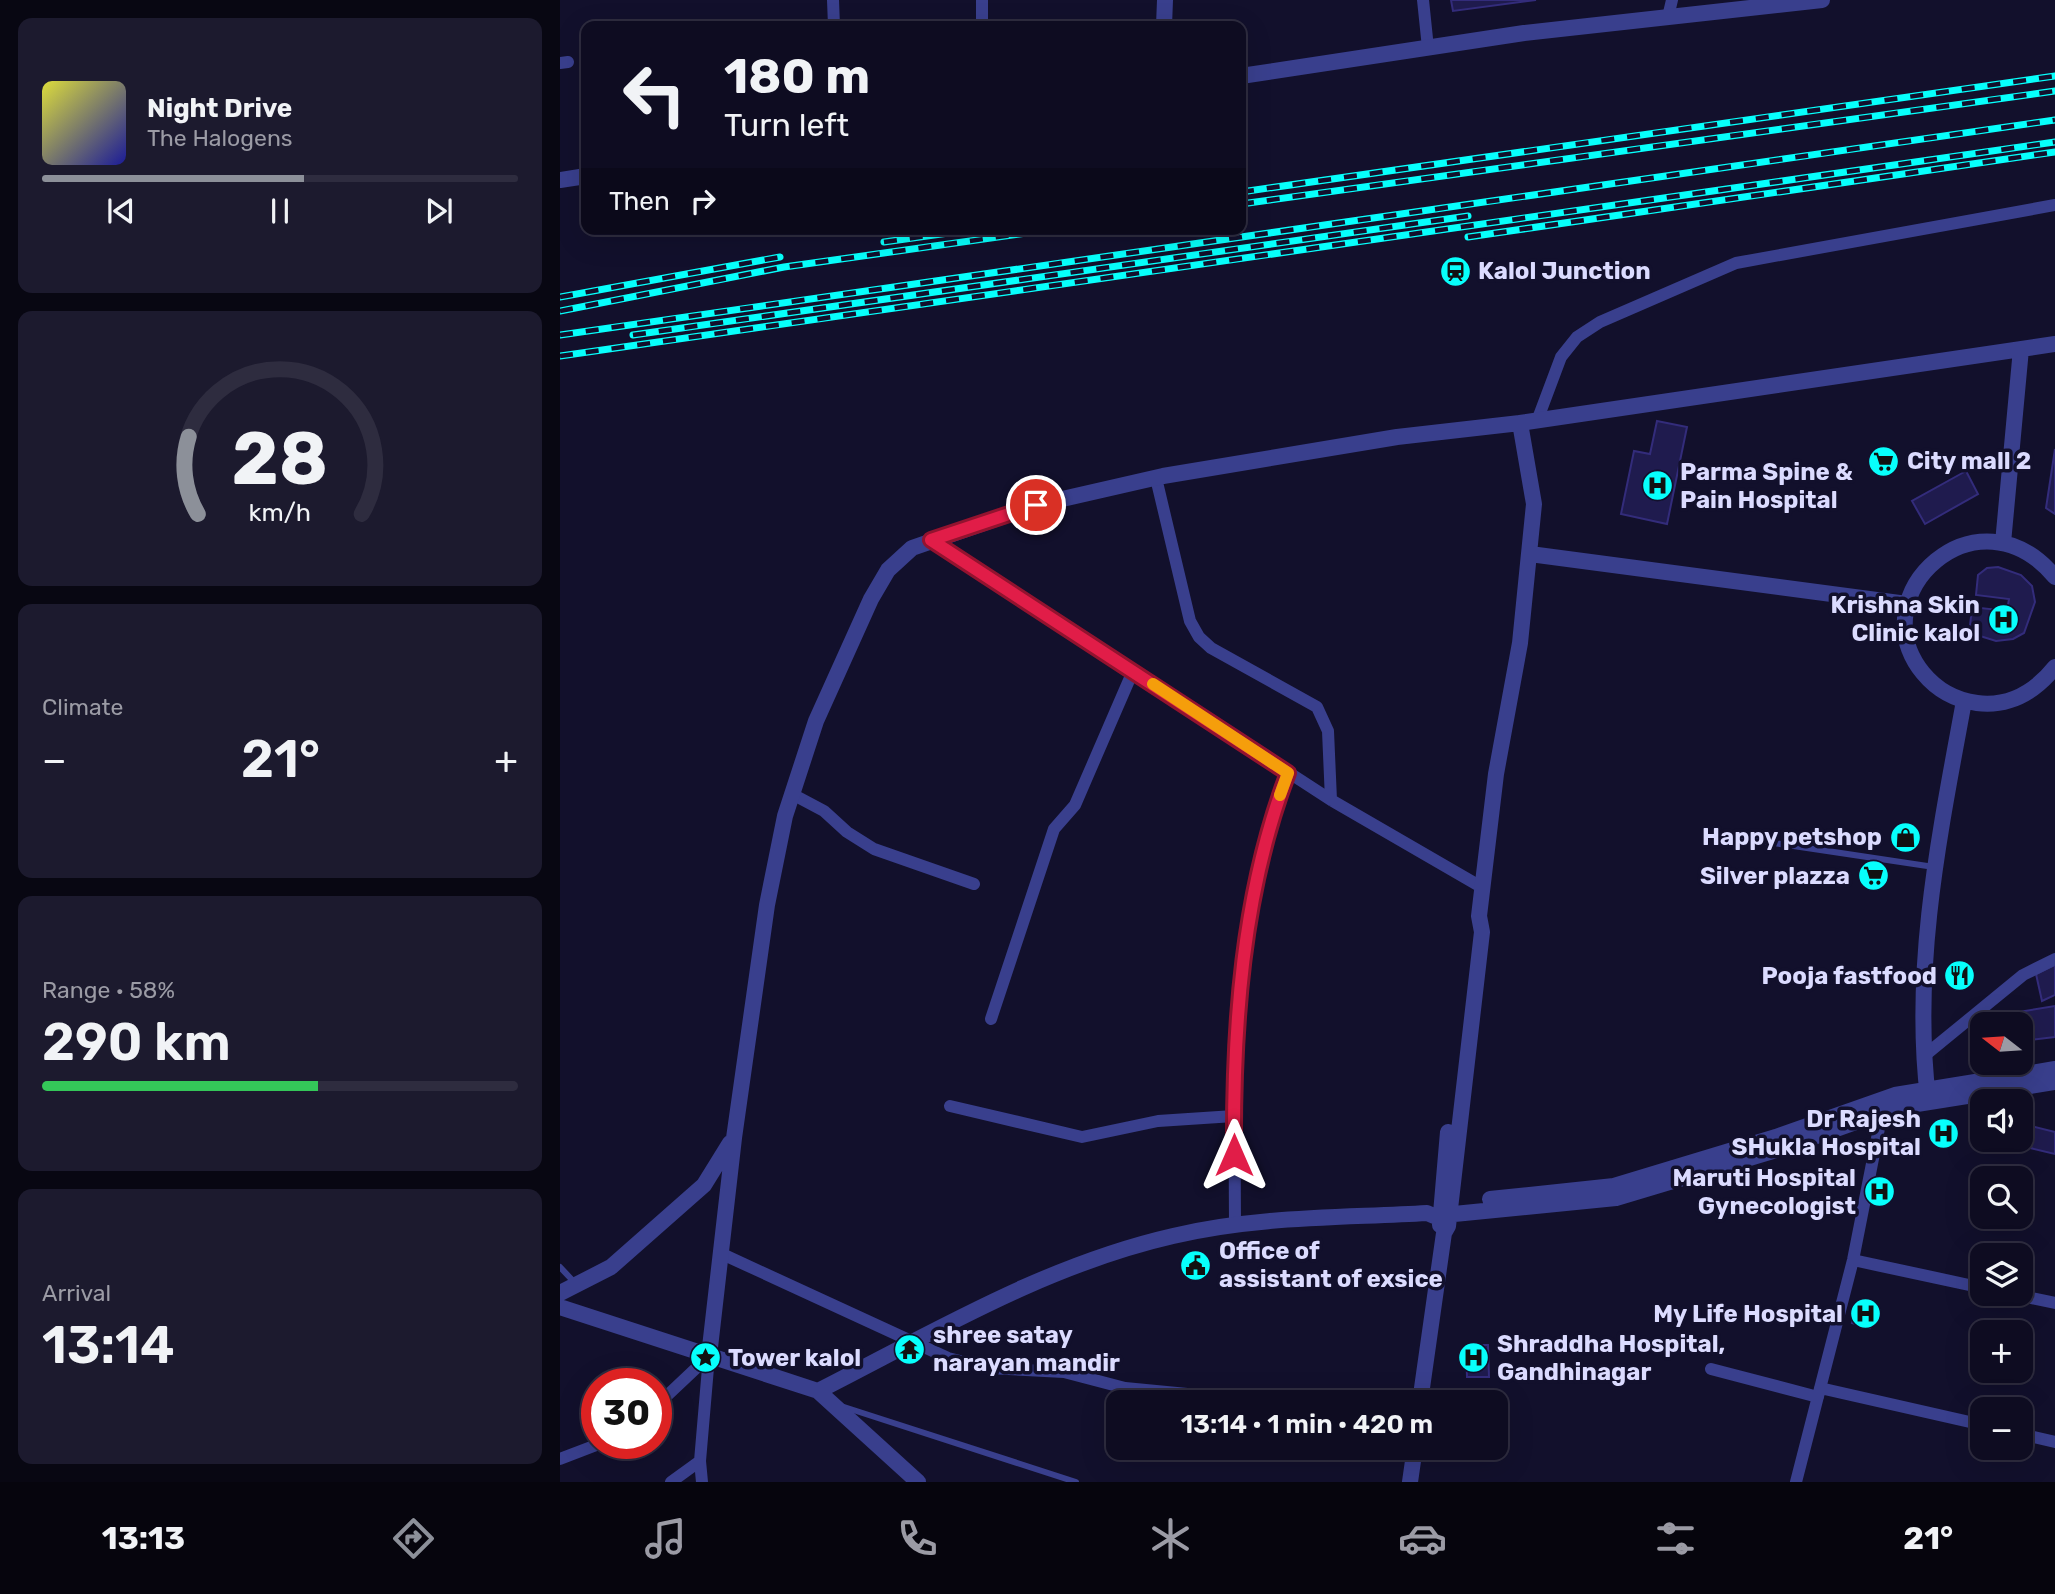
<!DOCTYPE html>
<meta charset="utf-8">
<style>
:root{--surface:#0e0c21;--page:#1c1a2e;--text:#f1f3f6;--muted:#9b9ba5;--line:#2e2c3f;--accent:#8c9099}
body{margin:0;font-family:Rubik,sans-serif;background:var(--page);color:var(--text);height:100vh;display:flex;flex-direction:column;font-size:26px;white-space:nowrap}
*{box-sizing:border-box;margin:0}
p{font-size:23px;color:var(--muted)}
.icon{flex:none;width:38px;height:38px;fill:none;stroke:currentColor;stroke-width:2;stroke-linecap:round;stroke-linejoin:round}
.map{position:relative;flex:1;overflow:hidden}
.side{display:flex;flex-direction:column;gap:18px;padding:18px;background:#080712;width:560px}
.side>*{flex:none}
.top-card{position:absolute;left:21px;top:21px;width:665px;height:214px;border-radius:14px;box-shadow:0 7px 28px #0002,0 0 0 2px var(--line);background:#0e0c21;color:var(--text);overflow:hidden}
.needle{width:46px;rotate:287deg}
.tools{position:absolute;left:1410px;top:1012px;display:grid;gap:14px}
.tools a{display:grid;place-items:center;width:63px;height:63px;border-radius:14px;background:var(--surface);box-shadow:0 7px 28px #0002,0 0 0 2px var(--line);font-size:35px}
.speed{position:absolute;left:21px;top:1368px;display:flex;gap:14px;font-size:35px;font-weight:700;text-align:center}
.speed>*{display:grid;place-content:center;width:91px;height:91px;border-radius:50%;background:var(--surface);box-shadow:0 7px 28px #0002,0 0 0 2px var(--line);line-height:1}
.speed .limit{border:10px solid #d22;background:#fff;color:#111}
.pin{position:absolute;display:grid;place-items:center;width:60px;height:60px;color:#fff;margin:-30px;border:4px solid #fff;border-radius:50%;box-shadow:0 2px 7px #0007}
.me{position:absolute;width:77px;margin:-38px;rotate:0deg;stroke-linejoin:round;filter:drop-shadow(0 0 5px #0008)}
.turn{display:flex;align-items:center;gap:24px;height:147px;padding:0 28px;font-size:32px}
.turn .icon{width:91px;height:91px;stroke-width:2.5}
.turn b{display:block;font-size:49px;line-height:60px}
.then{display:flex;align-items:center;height:66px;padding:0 28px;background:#0003;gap:14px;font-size:26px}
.big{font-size:52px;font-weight:600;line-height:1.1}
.side .card{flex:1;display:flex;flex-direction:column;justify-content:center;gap:10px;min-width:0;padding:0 24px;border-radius:14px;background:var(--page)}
.side .dial{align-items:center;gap:0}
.dial svg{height:182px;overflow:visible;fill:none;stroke:var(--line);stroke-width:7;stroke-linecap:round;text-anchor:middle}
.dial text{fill:var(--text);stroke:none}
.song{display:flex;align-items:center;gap:21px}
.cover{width:84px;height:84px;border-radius:10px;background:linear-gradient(135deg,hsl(60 70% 55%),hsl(240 70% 35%))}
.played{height:7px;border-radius:4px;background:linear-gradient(90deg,var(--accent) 55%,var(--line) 55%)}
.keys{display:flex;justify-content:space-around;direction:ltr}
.heat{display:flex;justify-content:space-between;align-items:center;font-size:38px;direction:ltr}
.charge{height:10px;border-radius:5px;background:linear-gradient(90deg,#34c759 58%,var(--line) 0)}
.trip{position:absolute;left:546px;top:1390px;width:402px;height:70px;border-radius:14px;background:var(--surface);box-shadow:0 7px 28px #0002,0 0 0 2px var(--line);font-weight:600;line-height:70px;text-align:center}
.tab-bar{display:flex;height:112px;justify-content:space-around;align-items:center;background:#06050d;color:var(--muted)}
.tab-bar .icon{width:49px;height:49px}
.tab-bar .current{color:var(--accent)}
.tab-bar b{font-size:32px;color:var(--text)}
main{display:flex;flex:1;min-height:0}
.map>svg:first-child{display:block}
.building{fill:#1f1b4e;stroke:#332c7b;stroke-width:2}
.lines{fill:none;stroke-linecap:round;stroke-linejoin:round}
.service{stroke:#393f8d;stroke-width:6}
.minor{stroke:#393f8d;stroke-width:12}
.tertiary{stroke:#393f8d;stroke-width:16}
.rail-casing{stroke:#07fffc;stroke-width:7}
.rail{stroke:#12102c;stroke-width:4.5;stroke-dasharray:13;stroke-linecap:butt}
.route-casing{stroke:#92132f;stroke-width:18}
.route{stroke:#e11d48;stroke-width:12}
.slow{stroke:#f59e0b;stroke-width:12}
.labels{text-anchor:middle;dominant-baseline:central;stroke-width:7;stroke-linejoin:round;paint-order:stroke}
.poi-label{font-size:24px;font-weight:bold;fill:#dbdbff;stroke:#12102c;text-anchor:start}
</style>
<main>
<section class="side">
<div class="card">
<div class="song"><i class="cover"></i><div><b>Night Drive</b><p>The Halogens</p></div></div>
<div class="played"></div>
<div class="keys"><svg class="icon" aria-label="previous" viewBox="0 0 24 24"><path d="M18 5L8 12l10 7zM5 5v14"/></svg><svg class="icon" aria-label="pause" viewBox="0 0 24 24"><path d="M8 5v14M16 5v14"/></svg><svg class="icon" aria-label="next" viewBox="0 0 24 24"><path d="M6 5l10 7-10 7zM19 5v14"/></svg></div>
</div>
<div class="card dial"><svg viewBox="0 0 100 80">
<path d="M14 69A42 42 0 1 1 86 69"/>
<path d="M14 69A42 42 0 0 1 10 35" stroke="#8c9099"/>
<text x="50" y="56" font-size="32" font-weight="700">28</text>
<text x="50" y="72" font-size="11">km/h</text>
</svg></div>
<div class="card"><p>Climate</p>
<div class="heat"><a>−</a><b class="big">21°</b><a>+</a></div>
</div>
<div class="card"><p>Range · 58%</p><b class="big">290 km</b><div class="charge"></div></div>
<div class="card"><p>Arrival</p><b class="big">13:14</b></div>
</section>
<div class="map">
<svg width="1495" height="1482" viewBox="0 0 1495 1482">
<rect width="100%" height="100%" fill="#12102c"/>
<path class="building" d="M891,0H976L893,11Z
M1097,421L1127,427L1107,524L1061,514L1074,451L1090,454Z
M1495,449V514L1486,508Z
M1406,471L1418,494L1365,524L1352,501Z
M1438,567L1461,575L1472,586L1475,602L1464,633L1453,639L1436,641L1420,636L1421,627L1410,626L1412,607L1447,611L1449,599L1416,595L1418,575L1427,568Z
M1495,965V995L1482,1001L1476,974Z
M1495,1006V1037L1461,1041V1024H1435L1434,1016Z
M1463,1124L1495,1132V1154L1458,1145Z
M1303,1304L1315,1308L1310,1328L1292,1323L1296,1308L1301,1310Z
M906,1345H928L929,1377H907Z"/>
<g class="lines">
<path class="service" d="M1167,836L1374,867
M0,1267L15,1283
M284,1407L516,1482"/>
<path class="minor" d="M273,0L274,26
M863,0L868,48
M1108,17L1112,0
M422,26V0
M0,63L8,62
M977,421L1001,357L1017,337L1040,322L1176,263L1495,205
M596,478L630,621L639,637L651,648L757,707L768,731L771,800
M371,540L771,800L923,888
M232,794L264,811L287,832L314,849L414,884
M431,1019L494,829L515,805L573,671
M1364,1056L1463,975L1495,959
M390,1106L522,1137L598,1121L674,1116
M675,1224C674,1073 673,916 728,773
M160,1253L388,1358L428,1368L504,1372L565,1388L648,1396L799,1402
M1293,1260L1423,1288
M1448,1293L1495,1303
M1151,1369L1258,1397
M1260,1388L1423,1425
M96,1406L149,1356
M1461,1434L1495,1442
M0,1459L39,1444
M111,1482L140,1461
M142,1482L140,1461L149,1356
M1236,1482L1293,1260L1322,1113"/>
<path class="tertiary" d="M604,26L605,0
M681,76L964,33L1262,0
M0,180L26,176
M1443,543L1461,349
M970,554L1347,604
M1495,577C1418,484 1299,594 1363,673C1377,690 1395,700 1417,703C1450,707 1475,692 1495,667
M1368,1098C1352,965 1380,832 1404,701
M930,1199L1054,1186L1216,1137L1335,1095L1495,1069
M880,1225L888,1132
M0,1293L51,1267L144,1185L170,1143
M0,1307L258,1391C374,1332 486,1265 613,1236C695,1216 783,1218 867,1213L874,1216L1056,1198L1220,1149L1338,1107L1495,1082
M149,1356L174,1138L207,905L225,816L256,721L311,599L328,570L352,548L476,505L603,476L837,437L960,423L1495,344
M258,1391L358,1482
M860,1402L884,1233L888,1226L922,932L919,916L936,774L960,643L974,504L960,423
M850,1482L855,1447"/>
<defs>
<path id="rail" d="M681,192L1495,76
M681,204L1495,91
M908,237L1495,152
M324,242L417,229
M0,297L220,257
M0,311L224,267L495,229
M0,335L1495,120
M73,335L908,216
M0,356L1495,142"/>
</defs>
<use href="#rail" class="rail-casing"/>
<use href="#rail" class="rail"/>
</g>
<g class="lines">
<defs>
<path id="route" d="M476,505L371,540L728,773C682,893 673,1027 674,1155"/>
</defs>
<use href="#route" class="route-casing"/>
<use href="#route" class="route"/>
<path class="slow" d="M593,684L728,773L720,795"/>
</g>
<defs>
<symbol id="station-disc" viewBox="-11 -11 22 22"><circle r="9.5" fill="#07fffc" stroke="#12102c"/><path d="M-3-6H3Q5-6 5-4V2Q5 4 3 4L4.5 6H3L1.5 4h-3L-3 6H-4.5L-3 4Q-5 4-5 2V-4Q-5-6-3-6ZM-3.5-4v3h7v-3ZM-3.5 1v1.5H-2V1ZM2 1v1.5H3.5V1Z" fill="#111"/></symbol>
<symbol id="supermarket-disc" viewBox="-11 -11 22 22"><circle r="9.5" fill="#07fffc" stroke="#12102c"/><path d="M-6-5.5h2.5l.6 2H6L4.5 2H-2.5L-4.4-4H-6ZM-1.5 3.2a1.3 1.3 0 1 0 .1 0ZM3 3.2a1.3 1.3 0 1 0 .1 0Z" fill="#111"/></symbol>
<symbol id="hospital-disc" viewBox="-11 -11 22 22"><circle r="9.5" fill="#07fffc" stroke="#12102c"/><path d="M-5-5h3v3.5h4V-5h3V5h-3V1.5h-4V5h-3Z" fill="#111"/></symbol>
<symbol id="shop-disc" viewBox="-11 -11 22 22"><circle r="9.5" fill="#07fffc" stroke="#12102c"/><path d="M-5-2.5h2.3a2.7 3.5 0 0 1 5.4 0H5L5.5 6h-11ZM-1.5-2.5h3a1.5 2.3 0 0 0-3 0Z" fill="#111"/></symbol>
<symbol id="restaurant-disc" viewBox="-11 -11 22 22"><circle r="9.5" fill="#07fffc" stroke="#12102c"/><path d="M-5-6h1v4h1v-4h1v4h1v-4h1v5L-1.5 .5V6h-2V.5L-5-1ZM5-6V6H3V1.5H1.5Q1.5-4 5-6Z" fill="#111"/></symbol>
<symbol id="civic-disc" viewBox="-11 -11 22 22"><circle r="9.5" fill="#07fffc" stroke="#12102c"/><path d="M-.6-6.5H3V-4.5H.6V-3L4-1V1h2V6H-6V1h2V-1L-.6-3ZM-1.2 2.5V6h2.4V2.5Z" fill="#111"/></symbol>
<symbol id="temple-disc" viewBox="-11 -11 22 22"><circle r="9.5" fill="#07fffc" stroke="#12102c"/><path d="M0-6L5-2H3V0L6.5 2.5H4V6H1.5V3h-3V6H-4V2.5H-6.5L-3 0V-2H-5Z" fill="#111"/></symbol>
<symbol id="sight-disc" viewBox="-11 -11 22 22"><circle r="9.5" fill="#07fffc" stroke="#12102c"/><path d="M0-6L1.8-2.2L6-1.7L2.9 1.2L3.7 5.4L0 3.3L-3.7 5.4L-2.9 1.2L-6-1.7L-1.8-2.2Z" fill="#111"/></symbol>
</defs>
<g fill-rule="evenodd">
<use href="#station-disc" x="878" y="254" width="35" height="35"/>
<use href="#supermarket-disc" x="1306" y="444" width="35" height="35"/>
<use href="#hospital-disc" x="1080" y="468" width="35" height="35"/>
<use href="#hospital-disc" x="1426" y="602" width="35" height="35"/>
<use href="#shop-disc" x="1328" y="820" width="35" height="35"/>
<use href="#supermarket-disc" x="1296" y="858" width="35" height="35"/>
<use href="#restaurant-disc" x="1382" y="958" width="35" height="35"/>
<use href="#hospital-disc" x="1366" y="1116" width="35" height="35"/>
<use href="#hospital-disc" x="1302" y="1174" width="35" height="35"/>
<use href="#civic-disc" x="618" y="1248" width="35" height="35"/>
<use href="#hospital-disc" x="1288" y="1296" width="35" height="35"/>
<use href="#temple-disc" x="332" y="1332" width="35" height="35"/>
<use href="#sight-disc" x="128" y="1340" width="35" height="35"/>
<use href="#hospital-disc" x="896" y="1340" width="35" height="35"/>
</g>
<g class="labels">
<g class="poi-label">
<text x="918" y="271">Kalol Junction</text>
<text x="1347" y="461">City mall 2</text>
<text x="1120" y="472">Parma Spine &amp;<tspan x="1120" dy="28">Pain Hospital</tspan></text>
<text x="1420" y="605" text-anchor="end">Krishna Skin<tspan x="1420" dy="28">Clinic kalol</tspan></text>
<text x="1322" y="837" text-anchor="end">Happy petshop</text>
<text x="1290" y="876" text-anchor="end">Silver plazza</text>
<text x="1377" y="976" text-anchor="end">Pooja fastfood</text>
<text x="1361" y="1119" text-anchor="end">Dr Rajesh<tspan x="1361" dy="28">SHukla Hospital</tspan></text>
<text x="1296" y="1178" text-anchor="end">Maruti Hospital<tspan x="1296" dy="28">Gynecologist</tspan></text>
<text x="659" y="1251">Office of<tspan x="659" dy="28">assistant of exsice</tspan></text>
<text x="1283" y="1314" text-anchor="end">My Life Hospital</text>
<text x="373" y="1335">shree satay<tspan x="373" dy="28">narayan mandir</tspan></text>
<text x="937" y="1344">Shraddha Hospital,<tspan x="937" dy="28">Gandhinagar</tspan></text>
<text x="168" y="1358">Tower kalol</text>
</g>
</g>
</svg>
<div class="tools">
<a><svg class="needle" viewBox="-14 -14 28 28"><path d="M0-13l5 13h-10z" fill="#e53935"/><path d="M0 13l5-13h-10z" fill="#9b9ba5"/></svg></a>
<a><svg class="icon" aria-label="sound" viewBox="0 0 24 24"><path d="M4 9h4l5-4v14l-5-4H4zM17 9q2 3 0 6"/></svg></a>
<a><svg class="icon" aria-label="search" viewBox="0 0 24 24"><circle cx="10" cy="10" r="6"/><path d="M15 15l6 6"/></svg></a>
<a><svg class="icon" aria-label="layers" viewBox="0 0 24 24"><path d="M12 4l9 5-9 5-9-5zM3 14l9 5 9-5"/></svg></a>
<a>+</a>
<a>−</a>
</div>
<div class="speed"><div class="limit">30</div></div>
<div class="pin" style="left:476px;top:505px;background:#d93025"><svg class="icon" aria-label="arrive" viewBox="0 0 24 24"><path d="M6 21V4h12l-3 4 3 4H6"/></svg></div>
<svg class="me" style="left:674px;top:1155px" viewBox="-20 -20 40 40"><path d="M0-17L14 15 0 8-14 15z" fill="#e11d48" stroke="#fff" stroke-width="4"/></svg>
<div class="trip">13:14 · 1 min · 420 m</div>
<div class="top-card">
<div class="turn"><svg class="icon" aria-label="left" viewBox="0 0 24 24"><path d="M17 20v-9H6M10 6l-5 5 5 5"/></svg><div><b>180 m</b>Turn left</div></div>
<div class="then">Then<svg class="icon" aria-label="right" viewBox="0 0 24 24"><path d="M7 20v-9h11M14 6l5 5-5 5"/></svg></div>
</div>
</div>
</main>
<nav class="tab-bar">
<b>13:13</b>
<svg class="icon current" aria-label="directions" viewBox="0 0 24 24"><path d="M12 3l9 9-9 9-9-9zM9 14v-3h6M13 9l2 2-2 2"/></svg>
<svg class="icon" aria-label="music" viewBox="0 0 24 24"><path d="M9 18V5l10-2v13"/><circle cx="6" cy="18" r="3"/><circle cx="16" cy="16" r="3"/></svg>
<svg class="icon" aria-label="phone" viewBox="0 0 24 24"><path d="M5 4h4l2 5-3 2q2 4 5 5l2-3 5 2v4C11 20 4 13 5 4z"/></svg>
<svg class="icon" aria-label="climate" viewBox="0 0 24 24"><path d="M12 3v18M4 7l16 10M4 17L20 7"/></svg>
<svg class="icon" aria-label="car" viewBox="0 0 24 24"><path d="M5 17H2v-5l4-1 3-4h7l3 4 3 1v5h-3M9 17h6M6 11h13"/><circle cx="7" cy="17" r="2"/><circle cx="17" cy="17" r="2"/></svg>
<svg class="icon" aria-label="filters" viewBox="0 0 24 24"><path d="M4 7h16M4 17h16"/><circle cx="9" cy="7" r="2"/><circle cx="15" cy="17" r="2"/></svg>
<b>21°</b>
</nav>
